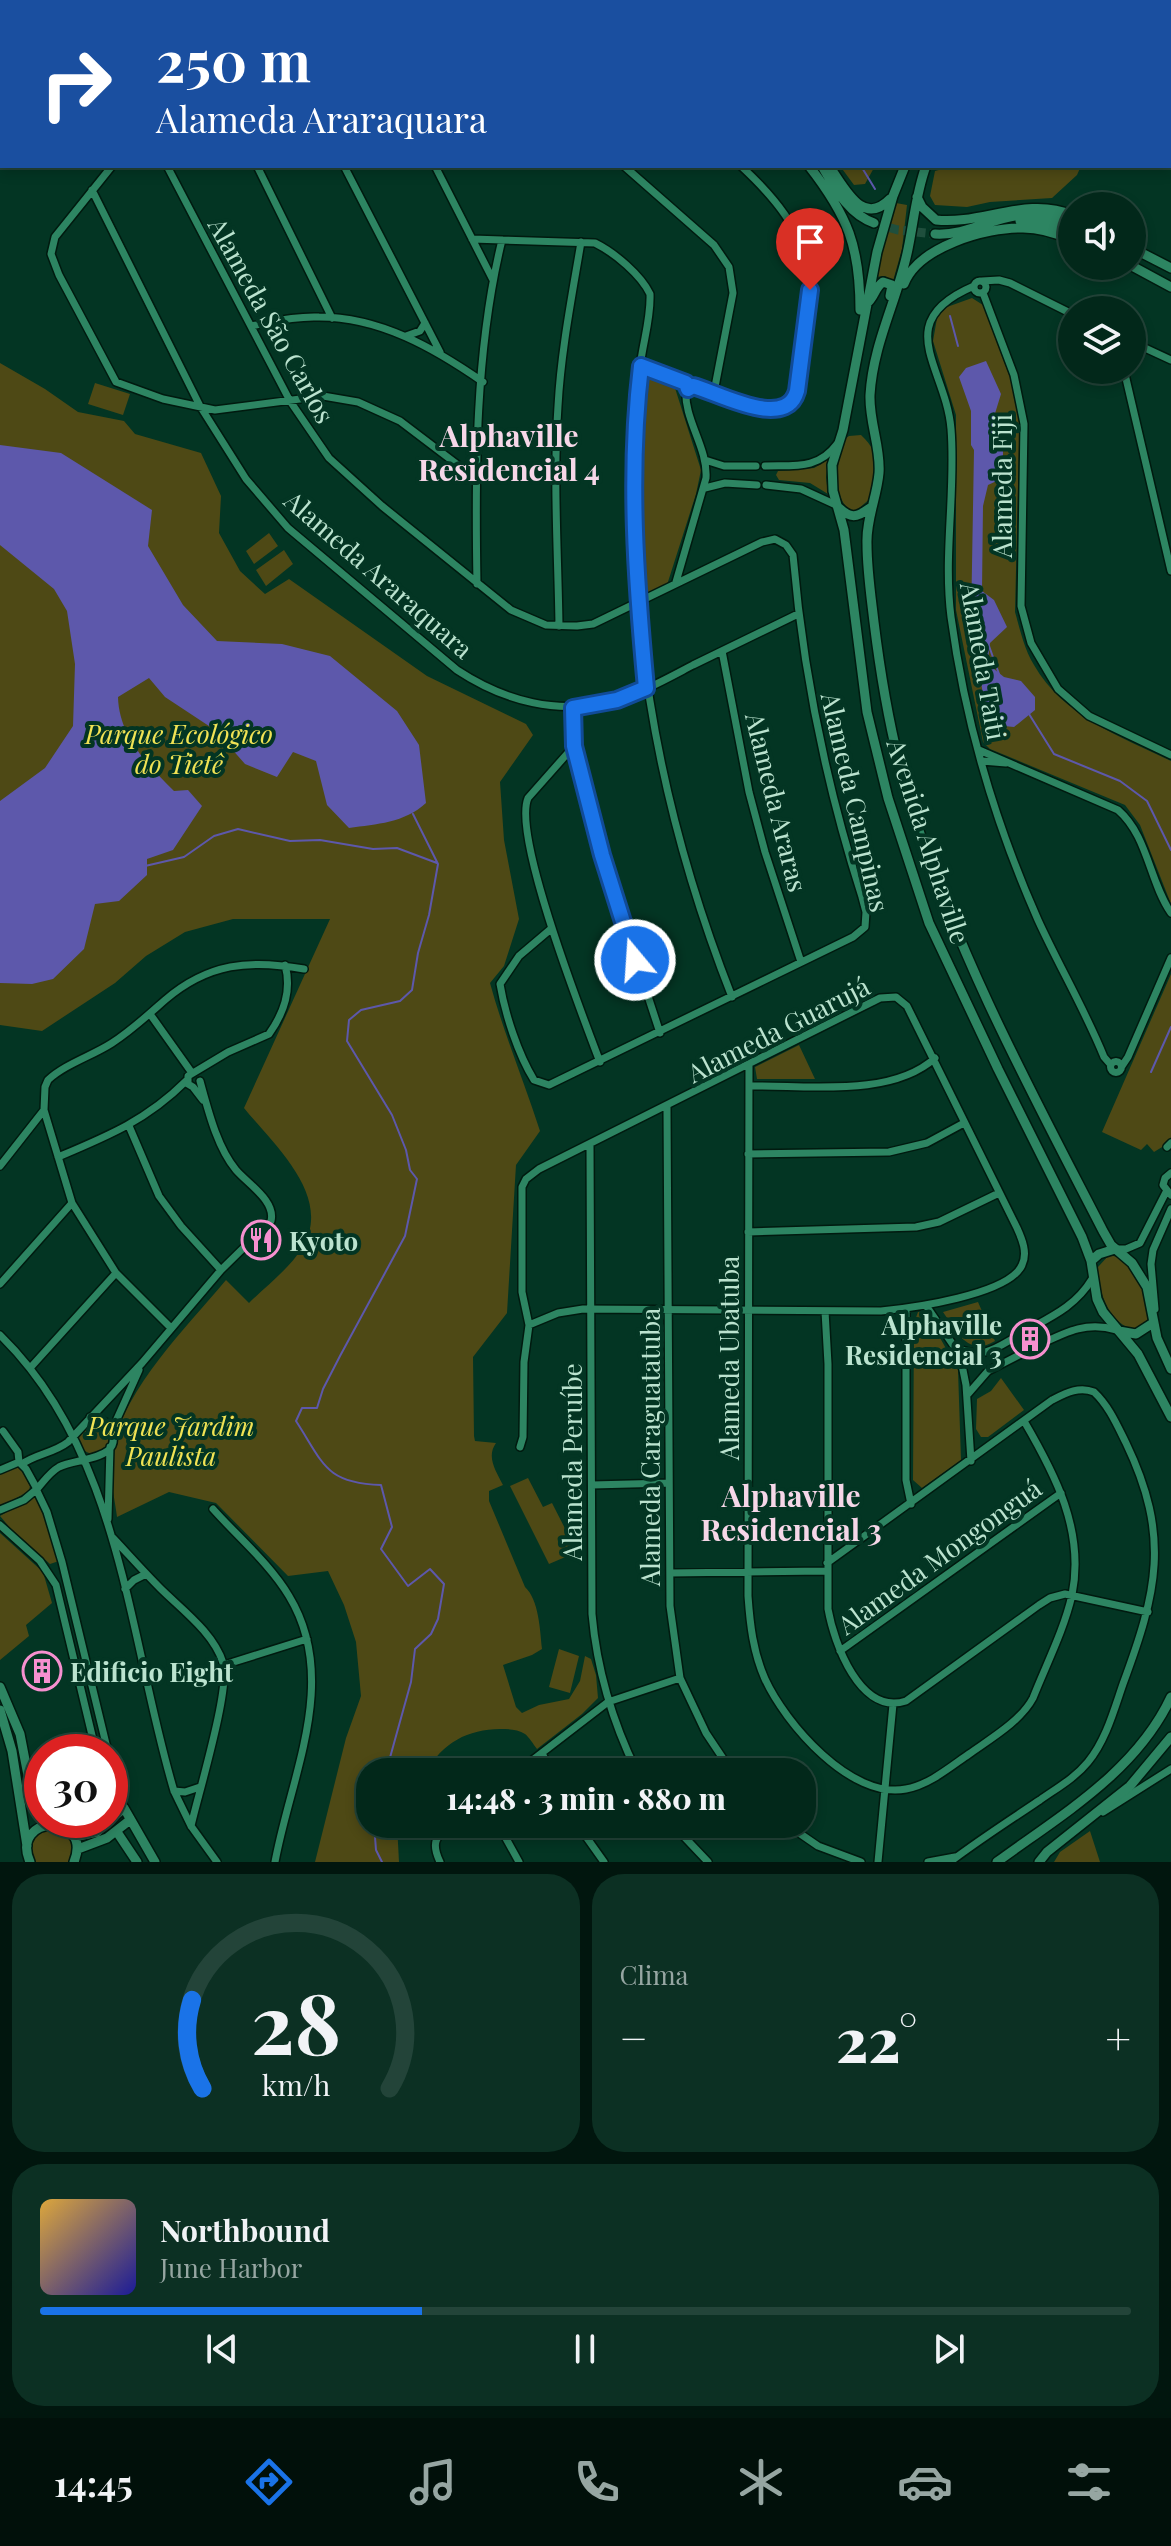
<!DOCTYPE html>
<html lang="pt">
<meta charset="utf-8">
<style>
:root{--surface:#02281a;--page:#0c3023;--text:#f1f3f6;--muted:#96a6a2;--line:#234439;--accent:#1a73e8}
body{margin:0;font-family:"Playfair Display",serif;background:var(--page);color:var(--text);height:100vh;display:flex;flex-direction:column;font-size:30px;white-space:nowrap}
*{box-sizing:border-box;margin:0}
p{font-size:26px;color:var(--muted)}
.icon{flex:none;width:44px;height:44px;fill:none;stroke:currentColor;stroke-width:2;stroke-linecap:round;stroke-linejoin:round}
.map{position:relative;height:1862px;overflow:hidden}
.sheet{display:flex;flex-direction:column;gap:12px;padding:12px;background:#01160e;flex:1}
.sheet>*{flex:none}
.guide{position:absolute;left:0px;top:0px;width:1172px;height:168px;box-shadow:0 4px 12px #0003,0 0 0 2px var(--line);background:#1a4fa0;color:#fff;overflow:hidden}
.buttons{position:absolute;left:1058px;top:192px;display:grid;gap:16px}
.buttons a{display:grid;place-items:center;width:88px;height:88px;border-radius:50%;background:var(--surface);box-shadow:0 4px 12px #0003,0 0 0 2px var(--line);font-size:40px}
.speed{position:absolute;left:24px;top:1734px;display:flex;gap:16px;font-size:40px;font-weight:700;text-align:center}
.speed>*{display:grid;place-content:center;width:104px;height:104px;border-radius:50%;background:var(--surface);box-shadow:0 4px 12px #0003,0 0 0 2px var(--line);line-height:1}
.speed .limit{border:12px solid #d22;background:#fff;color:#111}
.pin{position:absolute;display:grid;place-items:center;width:68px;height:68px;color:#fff;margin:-82px -34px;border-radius:50% 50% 50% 0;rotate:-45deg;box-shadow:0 0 8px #0007}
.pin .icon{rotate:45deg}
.me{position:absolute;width:88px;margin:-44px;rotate:342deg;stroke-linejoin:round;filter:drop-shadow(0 0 6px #0008)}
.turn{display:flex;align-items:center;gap:28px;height:168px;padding:0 24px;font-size:36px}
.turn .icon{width:104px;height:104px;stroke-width:2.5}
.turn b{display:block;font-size:56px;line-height:68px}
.big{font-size:60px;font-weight:800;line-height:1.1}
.sheet .tile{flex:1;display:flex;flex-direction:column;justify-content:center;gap:12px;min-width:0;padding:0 28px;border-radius:32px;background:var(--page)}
.sheet .dial{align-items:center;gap:0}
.dial svg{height:208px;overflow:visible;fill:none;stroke:var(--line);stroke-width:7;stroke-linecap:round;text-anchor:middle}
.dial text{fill:var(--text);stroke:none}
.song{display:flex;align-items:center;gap:24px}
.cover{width:96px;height:96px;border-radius:12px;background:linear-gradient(135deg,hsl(40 70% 55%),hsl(240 70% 35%))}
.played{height:8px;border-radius:4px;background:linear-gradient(90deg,var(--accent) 35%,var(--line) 35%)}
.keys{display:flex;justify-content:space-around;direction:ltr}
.heat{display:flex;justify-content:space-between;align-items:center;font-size:44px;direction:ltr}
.sheet .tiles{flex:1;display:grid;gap:12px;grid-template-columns:1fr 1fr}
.tile:last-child{grid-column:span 2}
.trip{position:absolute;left:356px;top:1758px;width:460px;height:80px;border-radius:32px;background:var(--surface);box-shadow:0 4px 12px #0003,0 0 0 2px var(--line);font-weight:800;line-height:80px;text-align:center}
.tab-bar{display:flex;height:128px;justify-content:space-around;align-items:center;background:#01100a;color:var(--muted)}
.tab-bar .icon{width:56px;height:56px}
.tab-bar .active{color:var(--accent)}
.tab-bar b{font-size:36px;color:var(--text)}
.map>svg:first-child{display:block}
.green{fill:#4e4915}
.water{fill:#5d58ab}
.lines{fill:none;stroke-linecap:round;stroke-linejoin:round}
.stream{stroke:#5d58ab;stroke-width:2}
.secondary-tunnel{stroke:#1f4f3d;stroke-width:9;stroke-dasharray:9 4.5;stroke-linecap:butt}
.street-casing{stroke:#011a0f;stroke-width:10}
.secondary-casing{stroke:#011a0f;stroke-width:12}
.street{stroke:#2d8562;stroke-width:7}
.secondary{stroke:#2d8562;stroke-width:9}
.route-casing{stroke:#114b97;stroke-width:20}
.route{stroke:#1a73e8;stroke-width:14}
.labels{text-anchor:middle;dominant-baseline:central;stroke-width:8;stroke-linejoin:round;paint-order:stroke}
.street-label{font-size:26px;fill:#bbe3cf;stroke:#033523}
.park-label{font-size:26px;font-style:italic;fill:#f1e354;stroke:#033523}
.poi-label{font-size:26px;font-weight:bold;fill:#bbe3cf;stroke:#033523;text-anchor:start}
.quarter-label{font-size:30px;font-weight:bold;fill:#f6d7e8;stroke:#033523}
</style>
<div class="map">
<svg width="1171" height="1862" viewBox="0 0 1171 1862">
<rect width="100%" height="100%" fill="#033523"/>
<path class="green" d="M840,166H875L865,184L854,185Z
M954,166H1081L1077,175L1052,198L990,202L967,207L935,205L930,196L935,171Z
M896,203L907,205L902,249L893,281L885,276L874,277Z
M972,298L983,305L1020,404L1015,612C1020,629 1024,649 1034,665C1063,716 1121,737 1171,761V904L1140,825L1125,805L990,749L983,742L956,610V415L933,341L937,318L941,313L947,307Z
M0,363L45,389L78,412L124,421L135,434L201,453L221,496L219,533L240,571L265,594L289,579L427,676L526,724L533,735L500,782L504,840L519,919L504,966L490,983C504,1034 524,1081 540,1131L516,1165L507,1313L473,1357L474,1436L475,1441L496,1443C486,1457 496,1471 503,1485L489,1491V1501L525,1587C539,1600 540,1630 542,1649L532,1655L503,1665L516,1707L522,1713L539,1705L569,1699L580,1681L585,1656L591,1659L596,1675L598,1698L582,1714L537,1749C533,1744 529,1737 525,1734C518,1729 508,1729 500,1729C469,1729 441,1743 427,1772H370V1824H397L399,1862H315L346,1738L361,1696L356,1642L344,1605L328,1571L288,1576L216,1503L169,1492L117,1517C115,1500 107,1465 111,1449C128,1385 184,1330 226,1280L249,1303C266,1286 289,1269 302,1248C334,1197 274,1145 244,1108L330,919H233L185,932L146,956L115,983L42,1031L0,1025Z
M648,377L675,388L701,470L696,494L667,585L657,592L648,593L643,589L640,568L644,383Z
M95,383L130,394L123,415L88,404Z
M861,435C883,455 875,470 872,497L857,510L851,511C830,495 839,463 842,441L849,436Z
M829,459L826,477L828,494L810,483L779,480L776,475L778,471L814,468Z
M269,533L278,546L254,564L246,551Z
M284,550L293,564L266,586L256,570Z
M1171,974V1137L1167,1144L1154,1152L1147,1144L1141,1150L1102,1132Z
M799,1045L815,1079H757L755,1067Z
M1109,1255C1136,1258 1150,1296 1148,1319L1136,1330C1110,1326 1097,1290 1098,1267Z
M978,1302L995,1341C968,1357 957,1332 943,1312Z
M925,1311L958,1370L961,1460L922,1488L913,1480L914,1323L918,1312Z
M1001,1378L1024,1410L988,1437H981L976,1429L977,1399L991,1391Z
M79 1439a15 15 0 1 1 30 0a15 15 0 1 1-30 0Z
M14,1466L21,1469L30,1486L29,1491L0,1507V1474Z
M528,1478L543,1507L552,1503L577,1552L549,1564L510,1486Z
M37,1494L43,1505L59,1561L50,1564L11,1529L0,1516Z
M0,1533L43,1572L52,1603L26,1625L29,1636L0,1660Z
M559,1649L579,1656L570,1693L549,1687Z
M45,1829L66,1832L74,1844L71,1862H35C29,1846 32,1839 45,1829Z
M1090,1831L1100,1862H1054L1060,1852Z"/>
<path class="water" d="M986,361L1001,394L993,420L992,443L1003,451V478L988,485L983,506L982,591L994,600L1007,627L990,643L988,659L994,669L1004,677L1021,681L1035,697V710L1014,727L1004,726L984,700L971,623L974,450L971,445V411L959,377L966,368Z
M0,445L61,453L152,510L148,546L183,605L217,641L282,644L330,656L397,711L419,745L426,803C404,823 377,824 349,828L327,805L316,761L293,752L277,777L245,764L215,730L165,697L149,678L118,697C119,736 147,764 174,791L188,790L202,806L173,850L147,859V875L119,901L95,904L84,949L53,979L32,984L0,983V801L45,768L73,726L75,664L67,611L54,589L0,545Z"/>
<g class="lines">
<path class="stream" d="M716,0L717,2
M1170,133L1171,134
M861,166L875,189
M950,316L958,346
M989,646L999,674
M1029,714L1054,754L1120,781L1147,801L1171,850
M145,866L184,857L214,836L238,829L290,841L320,840L373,849L397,848L437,863
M1151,1072L1171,1027
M386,1772L411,1682L415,1649L431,1634L438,1619L444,1584L430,1569L408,1586L381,1549L392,1527L381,1485C325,1483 324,1464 296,1421L302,1408H317L323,1389L340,1356L405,1236L417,1179L410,1170L406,1150L392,1115L347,1041L349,1020L361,1010L400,1001L412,990L418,953L429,915L438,864L413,814
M374,1824L376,1850L382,1862"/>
<path class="secondary-tunnel" d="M877,224L898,230L935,234"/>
<defs>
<path id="street" d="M162,0L163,2
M255,0H258
M267,0V2
M883,0L884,2
M226,2L230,0
M949,2L952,0
M0,92L2,90
M112,166L55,237L51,254L59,275L116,382L163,399L215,410L323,396L358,402L400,421L475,478
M167,166L290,401L329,458L382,506L511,610L546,625L577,626L593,624L762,542L775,539L786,545L793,555C803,672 826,785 862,897L866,912L865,927L853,937L549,1085L534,1080C518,1054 505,1014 500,984L519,956L552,928
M257,166L332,318
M344,166L440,352
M435,166L493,280
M624,166L714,245L729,267L733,293L714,392
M92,190L200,406L246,479L288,528L457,670C504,701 559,716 614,700C642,693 668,678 693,665C728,648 763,631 798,614
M472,239L595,243C615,253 641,275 650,294C651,316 644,339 641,360C636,404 634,450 634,494C633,667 669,837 732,997
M974 287a6 6 0 1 1 12 0a6 6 0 1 1-12 0Z
M982,281L999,280L1010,283L1072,314
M974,286C889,322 946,367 951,429C956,491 943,555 951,617C965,721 996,825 1038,920C1059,966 1085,1010 1104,1057L1111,1065
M983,293L1014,375L1024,424L1021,606L1031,643L1058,689L1089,716L1171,755
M251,326C273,322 296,316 319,317C380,317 434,348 483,382
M406,336L420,331L425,323
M1132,342L1171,360
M641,366L686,383
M1124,370L1171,571
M693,386C721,394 761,420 789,405L797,391C811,283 828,247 741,166
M705,460L724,466H756
M765,466C794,465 818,470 837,444
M766,485L801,489L836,505
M705,488L725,483L757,485
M676,582L706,478C708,447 683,419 686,388
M477,584C475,471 475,350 502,240
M559,626C558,553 553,479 558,406C561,351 572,296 581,242
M722,651L749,792L765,852L801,962
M573,708L574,746L602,855L660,1033
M574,746L528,798C512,836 583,1017 600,1062
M979,750L1118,810C1148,836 1149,881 1171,913
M982,761L1006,763
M150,1014L192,1073
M1110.5 1067a5.5 5.5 0 1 1 11 0a5.5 5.5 0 1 1-11 0Z
M749,1064L748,1596C750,1624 753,1652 765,1679C785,1723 851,1800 906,1789C929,1785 950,1767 969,1754C990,1739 1021,1721 1033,1698C1046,1665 1064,1630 1072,1595C1085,1531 1055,1474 1024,1421
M1122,1066L1128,1057L1171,958
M750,1086C806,1085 891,1098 935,1058
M203,1100L193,1087L188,1084V1076L228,1052L269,1034C284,1013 292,990 285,965
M667,1107L670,1606L680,1678L706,1733L732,1772
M44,1110L72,1203L116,1273L171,1328
M129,1126L159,1196L181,1226L221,1270
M590,1144L592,1614C597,1671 612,1721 637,1772
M1167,1147L1171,1143
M748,1154L889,1152L927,1143L964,1123
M58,1157C108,1136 147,1120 186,1081
M0,1166L44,1110L45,1087L48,1080C65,1064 92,1056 112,1043C132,1030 148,1015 165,1000C208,963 250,959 304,969
M1171,1173L1165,1178L1163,1185L1171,1195
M748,1232L916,1227L939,1222L999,1193
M1115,1249H1126L1140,1243L1166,1192
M0,1284L72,1203
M927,1307L960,1355L966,1385L971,1461
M906,1309V1480L911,1504
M1155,1309L1151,1264L1153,1250L1171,1209
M825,1311L828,1364V1609C834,1643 860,1716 906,1701L1039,1605L1050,1598L1065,1594L1148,1612
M1031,1328C1055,1315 1077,1304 1092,1279
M0,1335C122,1454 128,1637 174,1791L191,1826L217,1862
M1039,1345C1066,1332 1087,1321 1116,1330
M957,1348C985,1360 997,1347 1021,1334
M31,1367L116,1273
M968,1394L988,1371L1029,1350
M112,1430L139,1370
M3,1431L18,1452L19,1462
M520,1447L523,1437L524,1362L529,1325L522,1292V1187L526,1179L539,1169L880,998L896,997L907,1006L1017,1228C1022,1239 1028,1253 1022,1265C1009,1295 911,1308 881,1311L583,1309L558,1313L529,1325
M22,1464C36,1454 54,1453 68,1442L142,1363L221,1270L271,1221C276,1201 248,1184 236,1170C217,1147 208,1110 200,1081
M0,1470L19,1462L26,1469L37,1489L24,1500L0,1510
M592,1485L669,1483
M37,1489C44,1481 50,1472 59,1467C79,1457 130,1461 108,1423L90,1417
M37,1491L47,1512L62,1562L108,1752
M213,1509C238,1537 270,1564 289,1596C340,1680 291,1775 275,1862
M108,1519L110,1447
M0,1525L40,1561L56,1585L96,1752
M113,1538C129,1555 144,1572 160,1588C181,1609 214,1633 223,1663C231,1687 198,1795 191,1826
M827,1563L1052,1400C1066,1393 1079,1386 1094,1392C1109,1406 1117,1425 1126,1443C1171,1537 1157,1592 1123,1684C1114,1710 1106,1740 1088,1762C1075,1778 1057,1788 1040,1800C1010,1820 979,1840 950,1862
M670,1573L826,1571
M125,1589L134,1580L146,1574
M840,1651L1061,1493
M224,1665L307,1639
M542,1753L551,1772
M110,1759L124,1808
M517,1772L608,1702L680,1678
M174,1791L185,1792L200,1787
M1103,1812L1171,1769
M498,1824L519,1862
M577,1824L604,1862
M672,1824L708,1862
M786,1824L818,1846L861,1862
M440,1862C431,1843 435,1837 451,1824
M878,1862L893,1704
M928,1862L955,1857"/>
<path id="secondary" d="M292,0L295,2
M471,0L476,2
M398,2L400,0
M1066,2L1072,0
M1170,20H1171
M809,166C848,216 860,247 860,310
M822,166C835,188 848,214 874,223
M829,166C844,186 862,228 890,199
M905,166L893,196L877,252L843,430L832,465L833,491L844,530L867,712L888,798L929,923L998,1069L1082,1237L1091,1261L1097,1299L1103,1312L1138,1354L1171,1417
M926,166C916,193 914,220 908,249C898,299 873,343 870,395C869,422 881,448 879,473C877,497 866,519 867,544C867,570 871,596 874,622C882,687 893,750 913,812C959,959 1033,1095 1103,1231L1111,1245L1132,1263L1147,1287L1157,1338L1171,1369
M917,197L922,207L936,220C981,225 1027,196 1072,215
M1020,221L1049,225L1072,232
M935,234C966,236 993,217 1022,215C1039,214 1056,219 1072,224
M1132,248L1171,268
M1132,266L1171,287
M904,284C918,247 986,227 1023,228C1040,228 1056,233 1072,240
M865,305C875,298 874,288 883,282L892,285L890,296
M838,507C851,519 856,518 870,508
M1091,1261L1099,1254L1115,1249
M1119,1331L1136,1334L1153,1323
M0,1687L20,1734L32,1796L42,1811
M0,1710L12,1751L27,1846
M117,1832L137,1862
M74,1837L97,1832L124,1808L155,1862
M78,1849L107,1838L130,1820
M30,1862C9,1814 94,1812 74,1862
M997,1862C1061,1815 1136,1772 1171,1697
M1039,1862L1047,1852L1130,1786L1171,1737"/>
</defs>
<use href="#street" class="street-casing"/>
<use href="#secondary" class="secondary-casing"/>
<use href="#street" class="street"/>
<use href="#secondary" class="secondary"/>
</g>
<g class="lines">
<defs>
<path id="route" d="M635,960L602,855L574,746L573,708L617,700L646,688C636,581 628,473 641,366L686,383L688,389L693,386C719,393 786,431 797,391L810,290"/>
</defs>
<use href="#route" class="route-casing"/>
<use href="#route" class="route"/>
</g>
<defs>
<symbol id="restaurant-ring" viewBox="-11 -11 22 22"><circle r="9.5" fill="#033523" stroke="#f690cf" stroke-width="1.5"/><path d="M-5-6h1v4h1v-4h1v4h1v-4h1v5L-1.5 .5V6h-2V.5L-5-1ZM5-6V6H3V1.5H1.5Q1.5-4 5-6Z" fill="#f690cf"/></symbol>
<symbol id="building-ring" viewBox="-11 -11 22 22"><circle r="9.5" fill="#033523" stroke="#f690cf" stroke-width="1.5"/><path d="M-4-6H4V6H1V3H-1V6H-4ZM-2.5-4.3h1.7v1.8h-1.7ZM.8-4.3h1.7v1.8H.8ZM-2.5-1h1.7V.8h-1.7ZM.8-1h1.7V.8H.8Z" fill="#f690cf"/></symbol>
</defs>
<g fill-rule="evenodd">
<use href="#restaurant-ring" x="239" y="1218" width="44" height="44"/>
<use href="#building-ring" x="1008" y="1317" width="44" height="44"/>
<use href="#building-ring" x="20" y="1649" width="44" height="44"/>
</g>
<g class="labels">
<g class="street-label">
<text transform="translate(272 320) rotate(61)">Alameda São Carlos</text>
<text transform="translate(1001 486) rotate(-90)">Alameda Fiji</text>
<text transform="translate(379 574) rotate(41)">Alameda Araraquara</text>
<text transform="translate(984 661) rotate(80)">Alameda Taiti</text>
<text transform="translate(777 802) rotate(76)">Alameda Araras</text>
<text transform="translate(856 802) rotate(77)">Alameda Campinas</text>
<text transform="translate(929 841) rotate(72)">Avenida Alphaville</text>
<text transform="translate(778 1029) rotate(-27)">Alameda Guarujá</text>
<text transform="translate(728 1358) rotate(-90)">Alameda Ubatuba</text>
<text transform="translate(649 1447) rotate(-90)">Alameda Caraguatatuba</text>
<text transform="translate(571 1462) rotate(-90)">Alameda Peruíbe</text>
<text transform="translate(939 1556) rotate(-36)">Alameda Mongonguá</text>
</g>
<g class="park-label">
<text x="179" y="733">Parque Ecológico<tspan x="179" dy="30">do Tietê</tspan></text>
<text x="171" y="1425">Parque Jardim<tspan x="171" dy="30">Paulista</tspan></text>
</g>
<g class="poi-label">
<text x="289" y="1240">Kyoto</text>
<text x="1002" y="1324" text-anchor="end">Alphaville<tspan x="1002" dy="30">Residencial 3</tspan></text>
<text x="70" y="1671">Edificio Eight</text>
</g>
<g class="quarter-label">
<text x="509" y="435">Alphaville<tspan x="509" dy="34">Residencial 4</tspan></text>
<text x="791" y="1495">Alphaville<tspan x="791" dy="34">Residencial 3</tspan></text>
</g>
</g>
</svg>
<div class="buttons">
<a><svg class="icon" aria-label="sound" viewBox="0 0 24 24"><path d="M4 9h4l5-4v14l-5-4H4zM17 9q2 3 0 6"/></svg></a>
<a><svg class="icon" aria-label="layers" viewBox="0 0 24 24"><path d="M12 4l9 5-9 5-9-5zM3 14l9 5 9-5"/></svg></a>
</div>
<div class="speed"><div class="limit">30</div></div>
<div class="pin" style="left:810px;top:290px;background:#d93025"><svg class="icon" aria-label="arrive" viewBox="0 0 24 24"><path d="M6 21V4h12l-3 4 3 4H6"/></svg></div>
<svg class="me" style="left:635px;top:960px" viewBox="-20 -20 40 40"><circle r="17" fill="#1a73e8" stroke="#fff" stroke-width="3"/><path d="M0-11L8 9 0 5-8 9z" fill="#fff"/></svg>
<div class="trip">14:48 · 3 min · 880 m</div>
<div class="guide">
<div class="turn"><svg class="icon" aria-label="right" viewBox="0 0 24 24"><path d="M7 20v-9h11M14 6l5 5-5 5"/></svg><div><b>250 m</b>Alameda Araraquara</div></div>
</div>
</div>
<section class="sheet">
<div class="tiles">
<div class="tile dial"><svg viewBox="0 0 100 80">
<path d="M14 69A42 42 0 1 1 86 69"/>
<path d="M14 69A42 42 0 0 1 10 35" stroke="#1a73e8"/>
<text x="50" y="56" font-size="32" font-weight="700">28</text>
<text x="50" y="72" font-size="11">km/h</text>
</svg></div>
<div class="tile"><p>Clima</p>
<div class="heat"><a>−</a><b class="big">22°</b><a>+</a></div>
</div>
<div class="tile">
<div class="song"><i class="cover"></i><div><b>Northbound</b><p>June Harbor</p></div></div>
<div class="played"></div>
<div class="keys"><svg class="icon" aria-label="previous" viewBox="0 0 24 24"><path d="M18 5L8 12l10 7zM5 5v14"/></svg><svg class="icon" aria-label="pause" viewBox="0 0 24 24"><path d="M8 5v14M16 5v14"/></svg><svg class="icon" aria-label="next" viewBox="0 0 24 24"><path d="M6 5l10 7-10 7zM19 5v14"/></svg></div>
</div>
</div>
</section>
<nav class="tab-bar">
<b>14:45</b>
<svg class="icon active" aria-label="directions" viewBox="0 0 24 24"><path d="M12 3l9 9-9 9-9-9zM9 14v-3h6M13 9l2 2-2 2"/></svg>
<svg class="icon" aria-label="music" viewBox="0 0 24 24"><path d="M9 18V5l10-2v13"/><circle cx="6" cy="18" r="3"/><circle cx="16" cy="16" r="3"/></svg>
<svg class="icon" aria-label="phone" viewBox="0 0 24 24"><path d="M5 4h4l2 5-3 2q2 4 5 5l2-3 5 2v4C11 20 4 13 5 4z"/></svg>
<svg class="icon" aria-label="climate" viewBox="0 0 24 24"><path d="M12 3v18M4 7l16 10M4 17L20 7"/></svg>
<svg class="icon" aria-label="car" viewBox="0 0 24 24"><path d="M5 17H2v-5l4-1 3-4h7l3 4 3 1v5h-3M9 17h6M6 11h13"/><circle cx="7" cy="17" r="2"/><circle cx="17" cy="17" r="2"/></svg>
<svg class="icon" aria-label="filters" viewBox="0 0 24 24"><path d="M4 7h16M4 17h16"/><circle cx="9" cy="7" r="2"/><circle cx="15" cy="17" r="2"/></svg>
</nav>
